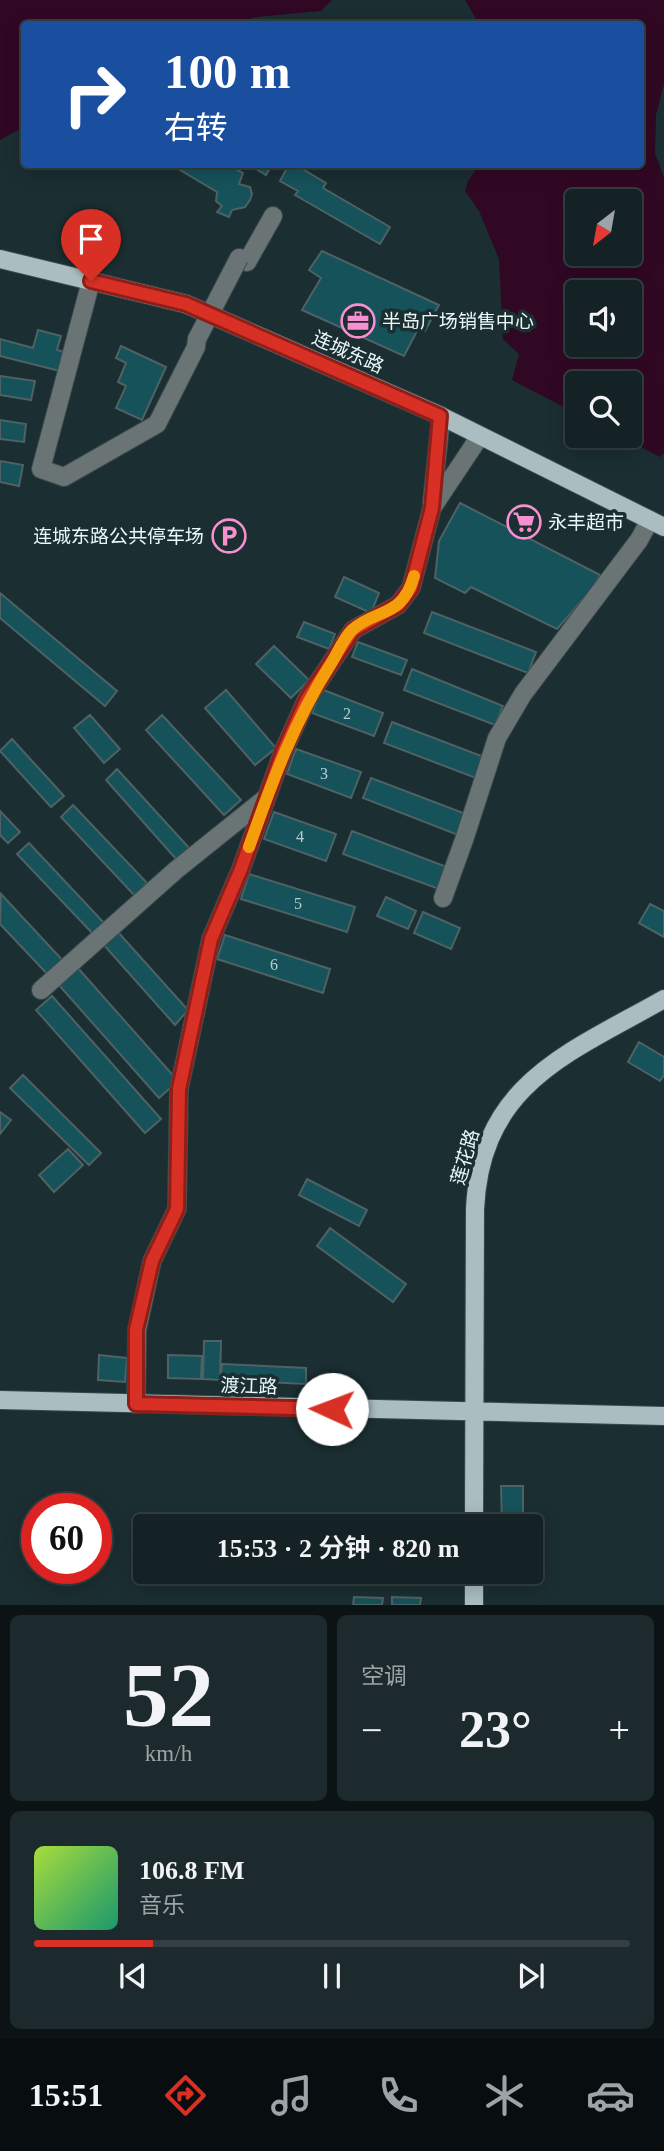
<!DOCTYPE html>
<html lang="zh">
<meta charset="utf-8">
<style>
:root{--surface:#142225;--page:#1d2a2d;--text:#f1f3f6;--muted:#9da4a7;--line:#333f42;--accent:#d93025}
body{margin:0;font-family:"Times New Roman","Noto Sans SC",serif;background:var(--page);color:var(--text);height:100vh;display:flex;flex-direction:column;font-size:26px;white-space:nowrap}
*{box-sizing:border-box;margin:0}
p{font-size:23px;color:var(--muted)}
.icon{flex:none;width:38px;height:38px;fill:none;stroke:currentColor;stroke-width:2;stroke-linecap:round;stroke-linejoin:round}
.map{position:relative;height:1605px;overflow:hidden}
.details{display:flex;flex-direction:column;gap:10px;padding:10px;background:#0b1314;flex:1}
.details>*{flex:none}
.hud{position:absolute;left:21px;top:21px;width:623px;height:147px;border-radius:7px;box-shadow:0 4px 18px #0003,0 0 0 2px var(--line);background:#1a4fa0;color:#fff;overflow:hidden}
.needle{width:46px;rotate:211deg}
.tools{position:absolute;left:565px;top:189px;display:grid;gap:14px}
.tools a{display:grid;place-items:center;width:77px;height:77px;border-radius:7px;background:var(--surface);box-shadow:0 4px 18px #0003,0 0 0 2px var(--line);font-size:35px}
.speed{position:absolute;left:21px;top:1493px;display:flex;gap:14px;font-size:35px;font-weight:700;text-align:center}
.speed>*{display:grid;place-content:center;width:91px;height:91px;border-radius:50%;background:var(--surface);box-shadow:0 4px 18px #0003,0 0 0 2px var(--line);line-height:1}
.speed .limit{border:10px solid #d22;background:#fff;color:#111}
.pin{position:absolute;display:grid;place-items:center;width:60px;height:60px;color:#fff;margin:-72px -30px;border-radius:50% 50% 50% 0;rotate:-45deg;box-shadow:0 0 7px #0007}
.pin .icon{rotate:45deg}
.me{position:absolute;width:77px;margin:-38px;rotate:272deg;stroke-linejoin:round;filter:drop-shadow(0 0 5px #0008)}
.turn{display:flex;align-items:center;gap:24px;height:147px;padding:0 28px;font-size:32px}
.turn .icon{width:91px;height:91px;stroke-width:2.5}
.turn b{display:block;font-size:49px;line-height:60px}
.big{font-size:52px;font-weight:600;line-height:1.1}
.details .widget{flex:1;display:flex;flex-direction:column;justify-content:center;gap:10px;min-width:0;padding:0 24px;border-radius:10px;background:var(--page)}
.details .dial{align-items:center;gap:0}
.dial b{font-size:91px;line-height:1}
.song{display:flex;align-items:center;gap:21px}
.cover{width:84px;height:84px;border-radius:10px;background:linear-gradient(135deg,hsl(80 70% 55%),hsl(160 70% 35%))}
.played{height:7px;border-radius:4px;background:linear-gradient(90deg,var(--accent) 20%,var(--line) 20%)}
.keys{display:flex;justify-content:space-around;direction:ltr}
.heat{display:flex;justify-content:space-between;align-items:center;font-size:38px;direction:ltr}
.details .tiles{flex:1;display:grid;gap:10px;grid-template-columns:1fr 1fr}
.widget:last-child{grid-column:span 2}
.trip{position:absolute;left:133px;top:1514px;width:410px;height:70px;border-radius:7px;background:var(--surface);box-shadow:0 4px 18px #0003,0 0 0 2px var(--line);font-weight:600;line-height:70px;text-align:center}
.tabs{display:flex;height:112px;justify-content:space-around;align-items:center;background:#080e0f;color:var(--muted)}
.tabs .icon{width:49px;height:49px}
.tabs .selected{color:var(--accent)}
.tabs b{font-size:32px;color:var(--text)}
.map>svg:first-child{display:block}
.water{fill:#310824;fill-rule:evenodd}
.building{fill:#165259;stroke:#4e6265;stroke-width:2}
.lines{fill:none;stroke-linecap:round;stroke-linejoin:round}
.minor-casing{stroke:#384a4d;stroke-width:20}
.major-casing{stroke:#384a4d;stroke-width:20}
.minor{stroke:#6b7475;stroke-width:18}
.major{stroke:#aabdc0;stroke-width:18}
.minor-bridge-casing{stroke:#384a4d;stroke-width:20;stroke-linecap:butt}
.minor-bridge{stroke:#6b7475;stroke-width:18}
.route-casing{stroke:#8d1f18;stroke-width:18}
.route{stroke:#d93025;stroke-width:12}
.slow{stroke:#f59e0b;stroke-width:12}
.labels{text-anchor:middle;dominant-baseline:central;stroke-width:7;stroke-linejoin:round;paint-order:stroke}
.number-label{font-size:16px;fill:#b6ced1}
.poi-label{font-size:19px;fill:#ebf7f9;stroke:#1b2e31;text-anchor:start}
.street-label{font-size:19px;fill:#ebf7f9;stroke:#1b2e31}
</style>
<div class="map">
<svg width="664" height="1605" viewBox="0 0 664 1605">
<rect width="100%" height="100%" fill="#1b2e31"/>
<path class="water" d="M0,0H332L321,11L256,17L235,24H24V127L0,140Z
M465,0H664V84L656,115L655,153L664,178V453L660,457L620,436H630V383H578L577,414L512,380L519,354L503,339L499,259L479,211L465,191L468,181L479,165L640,164V24H479ZM578,201H630V254H578ZM578,292H630V345H578Z"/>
<path class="building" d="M170,164H234L232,167L243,173L239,184L250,187L252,194L250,200L245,207L232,210L229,217L217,212L222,206L216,201L217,192Z
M248,164H272L266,175Z
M289,164H294L326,183L323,188L390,227L380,244L295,195L298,191L280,181Z
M322,251L439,305L425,331L419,327L404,356L302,310L321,278L309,270Z
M38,330L61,336L57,350L65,352L60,371L0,356V339L33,348Z
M121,346L166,367L142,420L116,408L126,386L118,382L126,363L116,358Z
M0,376L35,381L31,400L0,395Z
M0,420L26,424L24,442L0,439Z
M0,461L23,465L19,486L0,482Z
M460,503L600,575L592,589L557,629L471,587L465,593L435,578L439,541Z
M344,577L379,593L371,613L335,597Z
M0,593L117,691L105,706L0,618Z
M432,612L536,652L528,673L424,633Z
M304,622L335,634L329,649L297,637Z
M358,642L407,660L401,675L352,657Z
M274,646L309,680L291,698L256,664Z
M412,669L503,706L495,725L404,690Z
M321,689L383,713L374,736L312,713Z
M226,690L276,748L255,765L205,708Z
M90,715L120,749L104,763L74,728Z
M162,715L241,800L224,815L146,730Z
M392,722L484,757L476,778L384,743Z
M12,739L64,796L51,807L0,751Z
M296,749L361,772L351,798L287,774Z
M117,769L190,849L177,860L106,780Z
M371,778L466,814L458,835L363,798Z
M73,805L147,883L135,896L61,817Z
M0,811L20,832L8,843L0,835Z
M274,812L336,834L326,861L264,839Z
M352,831L447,867L439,889L343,854Z
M29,843L106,925L95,936L17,854Z
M249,874L355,907L347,932L241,899Z
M1,894L66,964L51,978L0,924Z
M386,897L416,911L408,929L377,916Z
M650,904L664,911V937L639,923Z
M423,912L460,928L451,949L414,933Z
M117,931L188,1010L175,1025L103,944Z
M225,935L330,969L323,993L217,959Z
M77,967L178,1081L159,1098L58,984Z
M52,996L161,1119L145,1133L36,1010Z
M639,1042L664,1057V1075L660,1081L628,1062Z
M23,1075L101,1153L89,1165L10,1088Z
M0,1112L11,1120L0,1134Z
M68,1149L83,1165L54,1192L39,1175Z
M307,1179L367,1210L359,1226L299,1195Z
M330,1228L406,1284L393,1302L317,1246Z
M204,1341H221L220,1380L203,1379Z
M99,1355L127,1358L125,1382L98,1380Z
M168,1355L202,1356L201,1379L168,1378Z
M222,1364L306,1368V1384L221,1380Z
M501,1486H523V1526H502Z
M354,1597L383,1598L382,1605H353Z
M392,1597L421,1598L420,1605H392Z"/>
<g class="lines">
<defs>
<path id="minor" d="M239,258L247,262L273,216
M91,281L41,469L64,477L157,424L196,347L197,339
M432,503L441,416
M443,898L464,840L497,738L523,694L639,540L650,520
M41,990L176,870L267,797
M136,1404L137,1330L152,1261L177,1209L179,1089L211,939L241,869L283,752L307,699L353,630L398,605L411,588L432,508L480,436"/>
<path id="major" d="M0,259L186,304L441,416L664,527
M0,1400L664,1416
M474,1526L475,1209C481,1083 569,1053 664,999
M474,1605V1572"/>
</defs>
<use href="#minor" class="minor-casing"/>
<use href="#major" class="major-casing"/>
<use href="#minor" class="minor"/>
<use href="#major" class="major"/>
<defs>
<path id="minor-bridge" d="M197,339L239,258"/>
</defs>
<use href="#minor-bridge" class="minor-bridge-casing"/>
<use href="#minor-bridge" class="minor-bridge"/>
</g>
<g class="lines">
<defs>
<path id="route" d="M91,281L186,304L440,416L432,508L411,588L398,605L353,630L307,699L283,752L241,869L211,939L179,1089L177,1209L152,1261L136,1330V1404L332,1409"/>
</defs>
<use href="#route" class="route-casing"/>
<use href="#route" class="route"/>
<path class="slow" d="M249,847C272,782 294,721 332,662C338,652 344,638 352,630C376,608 402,619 414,576"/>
</g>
<defs>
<symbol id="office-ring" viewBox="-11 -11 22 22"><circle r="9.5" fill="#1b2e31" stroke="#f690cf" stroke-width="1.5"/><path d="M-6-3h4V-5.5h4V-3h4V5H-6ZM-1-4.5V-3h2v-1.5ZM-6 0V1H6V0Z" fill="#f690cf"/></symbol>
<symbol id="supermarket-ring" viewBox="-11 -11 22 22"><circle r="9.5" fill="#1b2e31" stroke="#f690cf" stroke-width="1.5"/><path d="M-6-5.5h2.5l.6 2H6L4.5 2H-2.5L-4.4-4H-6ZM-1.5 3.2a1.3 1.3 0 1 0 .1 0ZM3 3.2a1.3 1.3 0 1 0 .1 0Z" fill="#f690cf"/></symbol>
<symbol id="parking-ring" viewBox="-11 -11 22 22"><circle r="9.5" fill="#1b2e31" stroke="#f690cf" stroke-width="1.5"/><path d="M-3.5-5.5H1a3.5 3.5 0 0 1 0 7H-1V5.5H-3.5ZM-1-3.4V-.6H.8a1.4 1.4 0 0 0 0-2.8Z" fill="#f690cf"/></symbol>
</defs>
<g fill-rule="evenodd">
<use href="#office-ring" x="339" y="302" width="38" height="38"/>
<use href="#supermarket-ring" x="505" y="503" width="38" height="38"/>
<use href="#parking-ring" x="210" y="517" width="38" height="38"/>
</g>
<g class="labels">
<g class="number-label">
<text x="347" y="713">2</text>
<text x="324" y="773">3</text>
<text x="300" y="836">4</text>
<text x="298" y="903">5</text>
<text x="274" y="964">6</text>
</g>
<g class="poi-label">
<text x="382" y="321">半岛广场销售中心</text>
<text x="548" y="522">永丰超市</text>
<text x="204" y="536" text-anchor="end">连城东路公共停车场</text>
</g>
<g class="street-label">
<text transform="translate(348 352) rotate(24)">连城东路</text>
<text transform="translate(465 1157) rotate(-74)">莲花路</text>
<text transform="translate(249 1386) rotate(2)">渡江路</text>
</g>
</g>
</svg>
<div class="tools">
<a><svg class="needle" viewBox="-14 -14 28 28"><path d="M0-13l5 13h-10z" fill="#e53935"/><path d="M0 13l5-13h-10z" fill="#9da4a7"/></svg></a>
<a><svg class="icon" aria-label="sound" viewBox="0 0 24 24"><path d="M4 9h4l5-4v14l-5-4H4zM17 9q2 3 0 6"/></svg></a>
<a><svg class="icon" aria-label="search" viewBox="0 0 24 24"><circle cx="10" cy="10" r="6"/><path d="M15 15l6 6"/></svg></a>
</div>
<div class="speed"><div class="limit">60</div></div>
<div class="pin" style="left:91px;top:281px;background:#d93025"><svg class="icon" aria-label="arrive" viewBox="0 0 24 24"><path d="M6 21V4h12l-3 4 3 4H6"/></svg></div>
<svg class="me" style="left:332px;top:1409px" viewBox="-20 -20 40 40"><circle r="19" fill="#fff"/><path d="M0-13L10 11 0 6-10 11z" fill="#d93025"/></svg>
<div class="trip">15:53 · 2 分钟 · 820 m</div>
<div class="hud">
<div class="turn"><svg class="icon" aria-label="right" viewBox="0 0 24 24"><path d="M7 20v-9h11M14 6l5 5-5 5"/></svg><div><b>100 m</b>右转</div></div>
</div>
</div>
<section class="details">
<div class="tiles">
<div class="widget dial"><b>52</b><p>km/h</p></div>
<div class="widget"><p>空调</p>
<div class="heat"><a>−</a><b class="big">23°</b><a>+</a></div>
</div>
<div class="widget">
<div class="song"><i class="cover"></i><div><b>106.8 FM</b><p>音乐</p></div></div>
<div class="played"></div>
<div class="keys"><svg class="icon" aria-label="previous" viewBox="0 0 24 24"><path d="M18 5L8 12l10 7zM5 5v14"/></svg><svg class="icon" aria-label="pause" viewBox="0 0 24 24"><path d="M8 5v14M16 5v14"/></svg><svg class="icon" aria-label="next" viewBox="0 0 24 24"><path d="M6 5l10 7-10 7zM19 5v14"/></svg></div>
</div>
</div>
</section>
<nav class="tabs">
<b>15:51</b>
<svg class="icon selected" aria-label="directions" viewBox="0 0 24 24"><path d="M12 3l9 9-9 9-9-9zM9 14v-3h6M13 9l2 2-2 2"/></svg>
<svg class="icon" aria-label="music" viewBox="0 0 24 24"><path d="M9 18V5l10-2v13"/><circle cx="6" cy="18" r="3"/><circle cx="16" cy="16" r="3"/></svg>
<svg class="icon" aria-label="phone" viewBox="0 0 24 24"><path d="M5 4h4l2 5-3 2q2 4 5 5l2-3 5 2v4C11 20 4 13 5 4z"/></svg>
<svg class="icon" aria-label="climate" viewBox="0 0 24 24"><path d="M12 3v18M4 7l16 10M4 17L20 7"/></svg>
<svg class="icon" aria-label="car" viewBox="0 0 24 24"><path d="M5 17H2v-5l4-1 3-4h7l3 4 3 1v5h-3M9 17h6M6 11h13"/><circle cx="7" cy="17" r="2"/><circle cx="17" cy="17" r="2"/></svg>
</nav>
